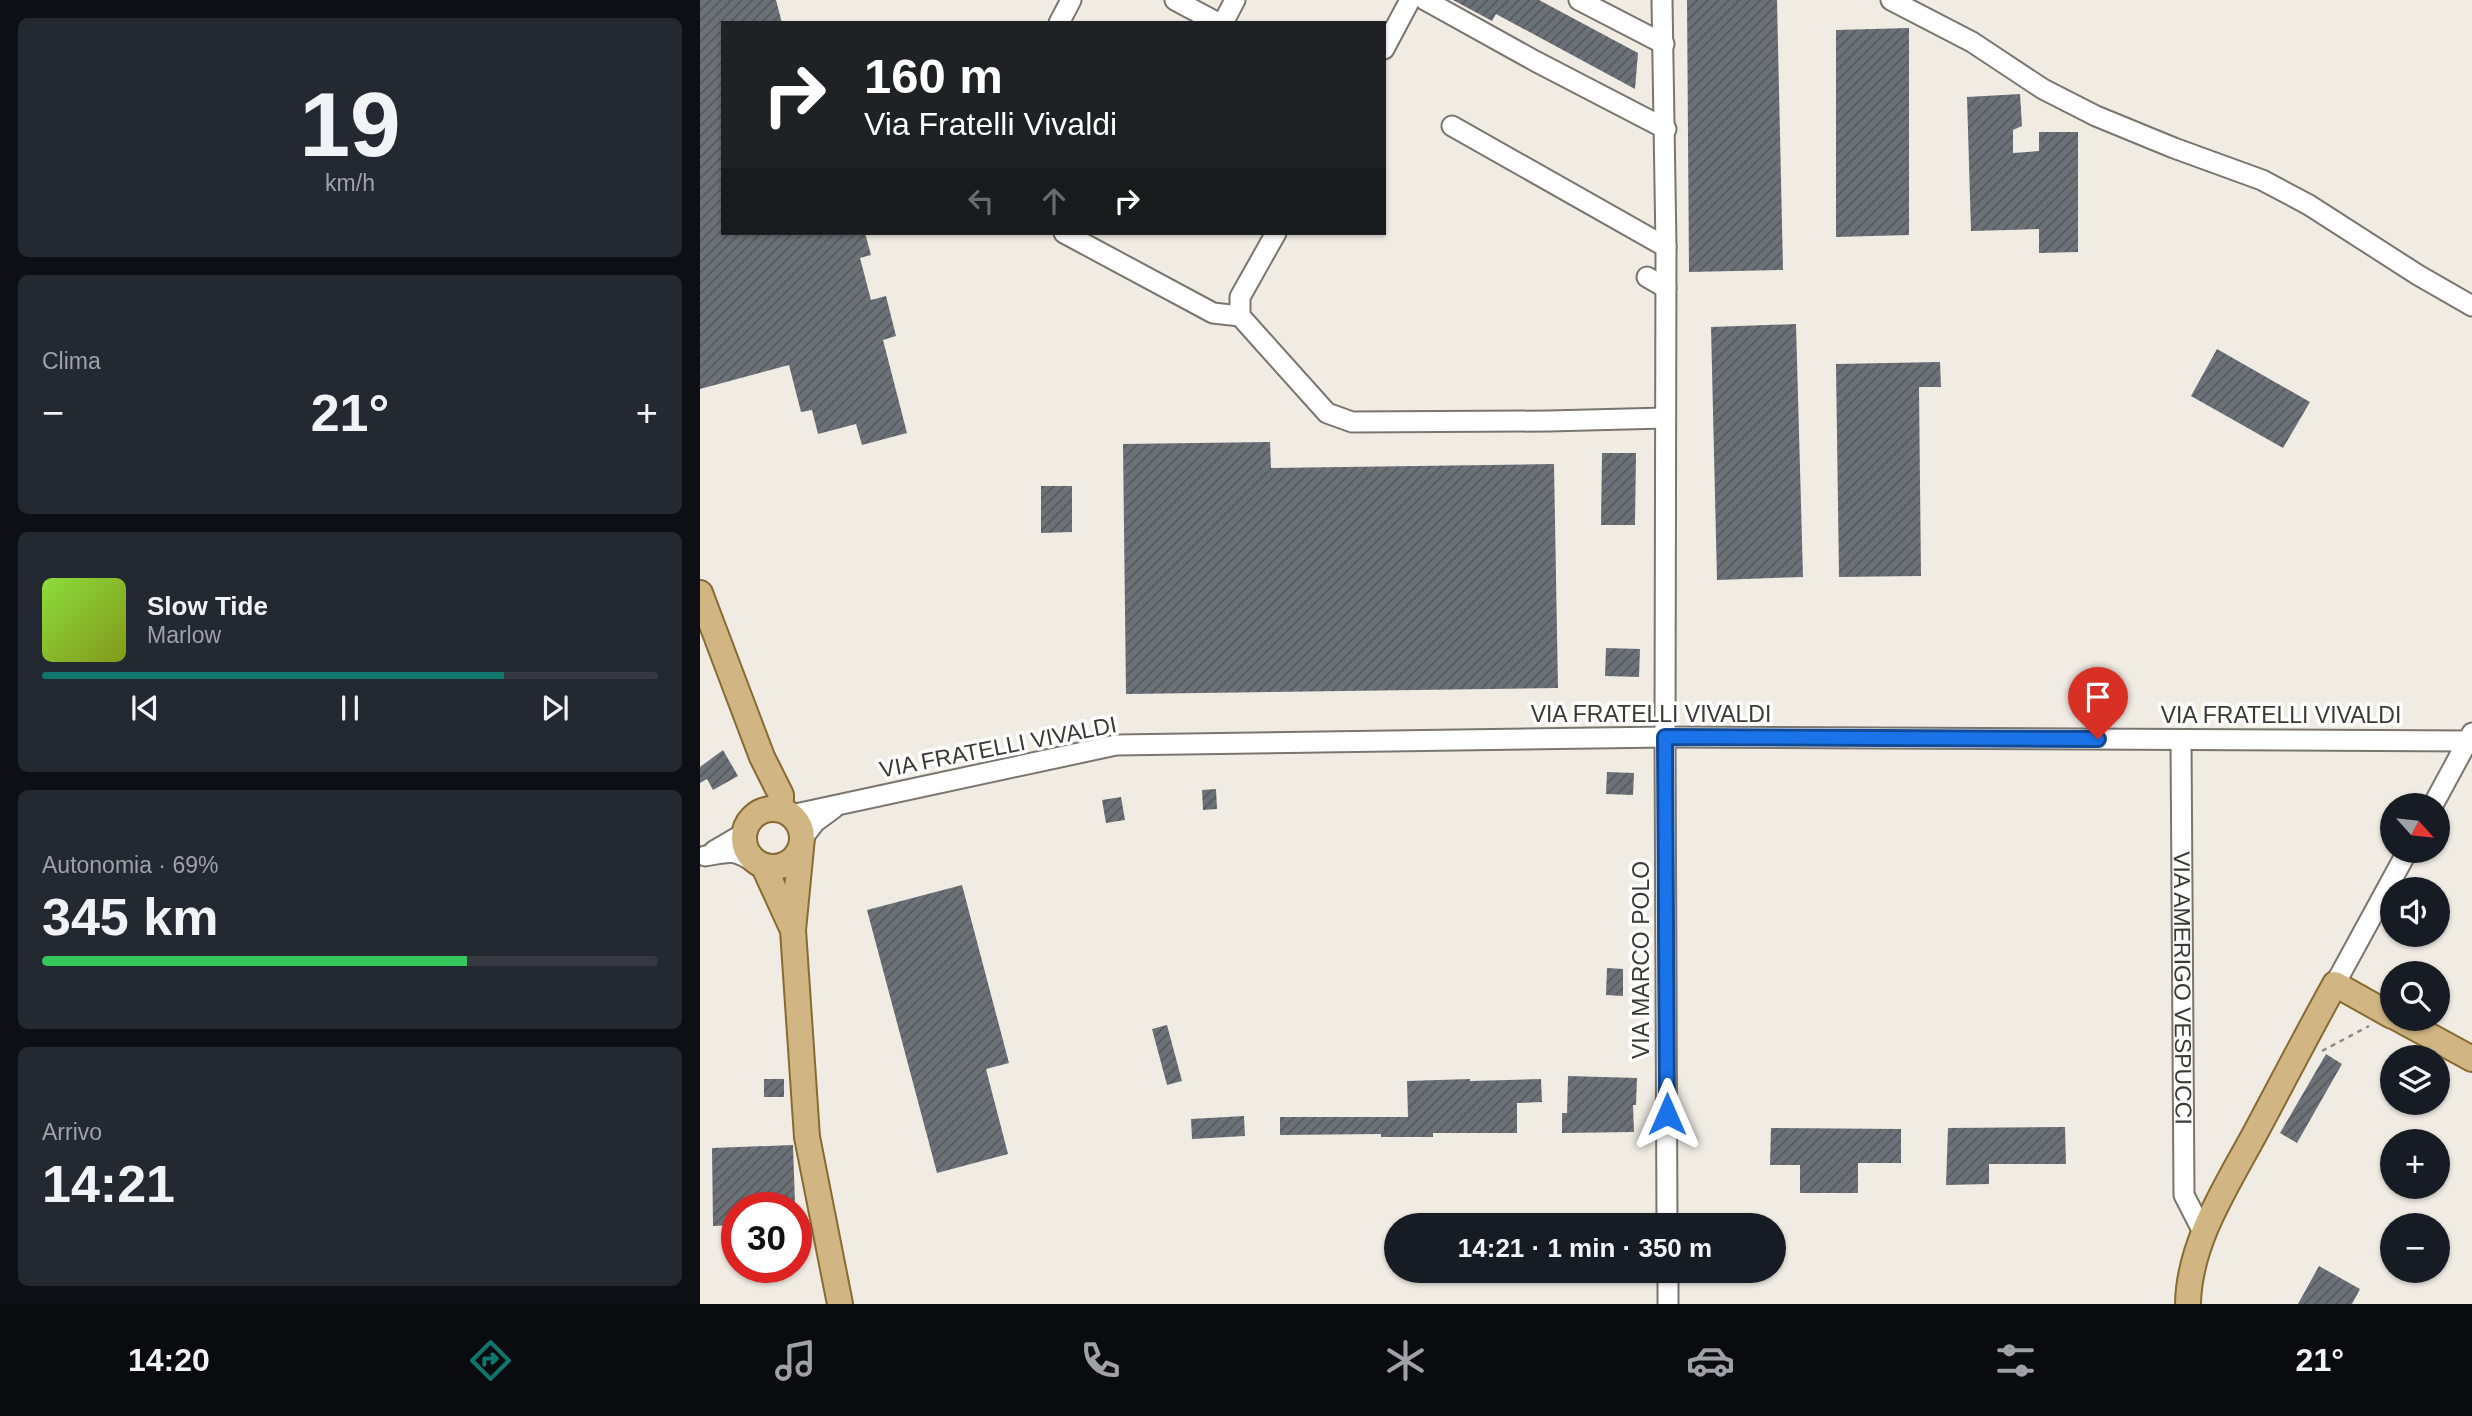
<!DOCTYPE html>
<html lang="it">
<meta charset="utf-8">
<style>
:root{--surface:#171b24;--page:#242831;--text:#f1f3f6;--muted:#9ea1a6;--line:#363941;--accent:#0f766e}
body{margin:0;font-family:Helvetica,sans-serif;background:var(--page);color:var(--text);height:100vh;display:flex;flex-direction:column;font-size:26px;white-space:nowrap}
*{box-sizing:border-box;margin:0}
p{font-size:23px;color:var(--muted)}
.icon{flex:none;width:38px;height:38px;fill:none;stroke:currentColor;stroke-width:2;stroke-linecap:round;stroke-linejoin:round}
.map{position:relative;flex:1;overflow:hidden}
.panel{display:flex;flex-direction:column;gap:18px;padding:18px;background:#0d0f14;width:700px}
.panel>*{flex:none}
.banner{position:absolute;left:21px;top:21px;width:665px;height:214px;border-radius:0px;box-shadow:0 2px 5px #0004;background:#202124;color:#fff;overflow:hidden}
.needle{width:46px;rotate:117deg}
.fabs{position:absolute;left:1680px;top:793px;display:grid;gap:14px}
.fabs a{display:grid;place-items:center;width:70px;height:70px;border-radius:50%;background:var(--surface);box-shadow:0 2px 5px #0004;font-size:35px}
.speed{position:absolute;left:21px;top:1192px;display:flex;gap:14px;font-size:35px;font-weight:700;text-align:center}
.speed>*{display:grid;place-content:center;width:91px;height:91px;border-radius:50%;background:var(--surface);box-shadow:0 2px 5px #0004;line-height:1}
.speed .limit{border:10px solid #d22;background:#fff;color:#111}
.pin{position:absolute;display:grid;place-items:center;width:60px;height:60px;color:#fff;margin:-72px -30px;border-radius:50% 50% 50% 0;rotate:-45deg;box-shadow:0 0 7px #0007}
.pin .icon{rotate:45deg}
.me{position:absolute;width:77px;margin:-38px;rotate:0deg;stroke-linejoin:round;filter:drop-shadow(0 0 5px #0008)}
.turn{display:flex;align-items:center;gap:24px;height:147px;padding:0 28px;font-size:32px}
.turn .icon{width:91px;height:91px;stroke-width:2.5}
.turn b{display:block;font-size:49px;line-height:60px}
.lanes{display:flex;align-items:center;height:66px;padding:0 28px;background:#0003;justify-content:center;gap:35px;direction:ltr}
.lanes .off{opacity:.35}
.big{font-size:52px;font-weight:600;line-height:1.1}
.panel .tile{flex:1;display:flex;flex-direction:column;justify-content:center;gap:10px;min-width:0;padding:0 24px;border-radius:10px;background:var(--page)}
.panel .dial{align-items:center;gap:0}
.dial b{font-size:91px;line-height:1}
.song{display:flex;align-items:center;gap:21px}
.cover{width:84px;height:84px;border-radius:10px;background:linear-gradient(135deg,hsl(90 70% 55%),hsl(70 70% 35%))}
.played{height:7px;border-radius:4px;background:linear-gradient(90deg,var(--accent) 75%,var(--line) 75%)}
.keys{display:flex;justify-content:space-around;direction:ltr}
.heat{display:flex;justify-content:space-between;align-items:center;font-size:38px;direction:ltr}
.charge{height:10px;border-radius:5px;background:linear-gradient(90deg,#34c759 69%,var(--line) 0)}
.trip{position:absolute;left:684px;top:1213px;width:402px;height:70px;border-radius:35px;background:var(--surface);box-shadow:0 2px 5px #0004;font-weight:600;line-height:70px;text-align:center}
.tab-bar{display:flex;height:112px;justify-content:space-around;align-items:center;background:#090b0e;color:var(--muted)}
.tab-bar .icon{width:49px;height:49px}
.tab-bar .on{color:var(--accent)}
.tab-bar b{font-size:32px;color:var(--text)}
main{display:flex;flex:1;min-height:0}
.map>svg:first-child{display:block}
.building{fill:url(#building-hatch)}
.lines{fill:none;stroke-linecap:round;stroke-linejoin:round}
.minor-casing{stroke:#7a756e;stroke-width:23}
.major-casing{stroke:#886a33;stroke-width:28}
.path{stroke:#8d8a85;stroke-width:2.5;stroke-dasharray:5 5;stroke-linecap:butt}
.minor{stroke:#fff;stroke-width:19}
.major{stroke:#d1b683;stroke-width:24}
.route-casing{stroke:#114b97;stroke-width:18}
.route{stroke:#1a73e8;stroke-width:12}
.labels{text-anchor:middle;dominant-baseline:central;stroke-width:7;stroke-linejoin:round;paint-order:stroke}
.street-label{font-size:23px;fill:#3b3936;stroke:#fff}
</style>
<main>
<section class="panel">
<div class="tile dial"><b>19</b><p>km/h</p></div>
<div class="tile"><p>Clima</p>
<div class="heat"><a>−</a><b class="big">21°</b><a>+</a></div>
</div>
<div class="tile">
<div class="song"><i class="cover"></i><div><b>Slow Tide</b><p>Marlow</p></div></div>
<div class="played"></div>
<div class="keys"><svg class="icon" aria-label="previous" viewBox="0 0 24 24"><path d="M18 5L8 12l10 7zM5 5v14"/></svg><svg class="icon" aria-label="pause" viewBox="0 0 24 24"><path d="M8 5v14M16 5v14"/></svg><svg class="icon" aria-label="next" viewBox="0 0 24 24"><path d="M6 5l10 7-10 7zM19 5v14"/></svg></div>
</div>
<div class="tile"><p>Autonomia · 69%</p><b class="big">345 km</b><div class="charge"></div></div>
<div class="tile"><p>Arrivo</p><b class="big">14:21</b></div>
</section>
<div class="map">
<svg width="1772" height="1304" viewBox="0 0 1772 1304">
<defs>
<pattern id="building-hatch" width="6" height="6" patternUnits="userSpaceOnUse" patternTransform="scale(1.75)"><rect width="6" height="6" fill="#6c7278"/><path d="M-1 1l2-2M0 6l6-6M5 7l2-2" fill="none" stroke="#565a5e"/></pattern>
</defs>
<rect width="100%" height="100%" fill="#f0ece4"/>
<path class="building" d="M0,0H76L82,23H23V233H165L171,255L160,258L171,300L186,296L196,336L183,340L207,433L162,445L156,424L118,434L112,410L101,412L89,365L0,389Z
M753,0H839L938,53L935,89L796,14L792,21Z
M987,0H1077L1083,270L989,272Z
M1209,28V235L1136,237V30Z
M1320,94L1322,126L1313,130V153L1339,151V132H1378V252L1339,253V229L1271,231L1267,97Z
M1096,324L1103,577L1017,580L1011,327Z
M1517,349L1610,402L1583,448L1491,396Z
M1240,362L1241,387H1219L1221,576L1139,577L1136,364Z
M570,442L571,468L854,464L858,688L426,694L423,444Z
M902,453H936L935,525H901Z
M341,486H372V532L341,533Z
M906,648L940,649L939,677L905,676Z
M23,750L38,776L13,790L7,779L0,783V767Z
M907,772L934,773L933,795L906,794Z
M516,789L517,809L503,810L502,790Z
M421,797L425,820L406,823L402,800Z
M262,885L309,1063L286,1069L308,1154L237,1173L167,910Z
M907,968L923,969V996L906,995Z
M467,1025L482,1081L467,1085L452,1029Z
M1626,1054L1642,1064L1597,1143L1580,1133Z
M868,1076L937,1078L936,1105H933L934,1132L862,1133V1113H867Z
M64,1079H84V1097H64Z
M770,1079V1081L841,1079L842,1102L817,1103V1133H733V1137H681V1134L580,1135V1117H708L707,1081Z
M544,1116L545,1136L492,1139L491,1119Z
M1365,1127L1366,1164H1289V1184L1246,1185L1248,1128Z
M1071,1128L1201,1129V1163H1158V1193H1100V1165H1070Z
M93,1145L95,1203L48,1205V1208H37V1225L13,1226L12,1148Z
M1619,1266L1660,1289L1652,1304H1598Z"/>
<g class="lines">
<defs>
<g id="minor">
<path d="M475,0L518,23"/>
<path d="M725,0L835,61L966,129"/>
<path d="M879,0L964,44"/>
<path d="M962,0L966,247L965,737L967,1225"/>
<path d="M1191,0L1272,42L1343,89L1396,116L1474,148L1562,180L1609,205L1718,275L1772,306"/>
<path d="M359,23L371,0"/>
<path d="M523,23L535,0"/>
<path d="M684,49L710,0"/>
<path d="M752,126L966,247"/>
<path d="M364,233L513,313L540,316"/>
<path d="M576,233L540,297V316L627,413L652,422L849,421L965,418"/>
<path d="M947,277L966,288"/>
<path id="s1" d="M1481,740L1484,1195L1504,1234"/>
<path d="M1733,805L1772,733"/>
<path d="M91,815L416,745L965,737L1768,741"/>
<path d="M102,839L115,822L134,808"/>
<path d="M14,851L43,834"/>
<path d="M5,856C29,852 33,848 55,863"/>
<path d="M1635,984L1708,850"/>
<path d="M968,1270V1304"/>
</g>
<path id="major" d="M0,593L62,757L81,795V810
M44 838a29 29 0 1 1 58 0a29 29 0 1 1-58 0Z
M101,848L93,930L107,1137L140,1304
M64,867L91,926
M1697,1018L1772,1059
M1488,1304C1489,1240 1530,1181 1559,1126C1584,1079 1609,1031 1635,984L1692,1016"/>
</defs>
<use href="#minor" class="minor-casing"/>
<use href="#major" class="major-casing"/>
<path class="path" d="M1622,1051L1669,1026"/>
<use href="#minor" class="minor"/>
<use href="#major" class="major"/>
</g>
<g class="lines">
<defs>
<path id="route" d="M967,1114L965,737L1398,739"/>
</defs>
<use href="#route" class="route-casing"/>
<use href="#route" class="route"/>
</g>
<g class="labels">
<g class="street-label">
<text x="951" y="714">VIA FRATELLI VIVALDI</text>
<text x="1581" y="715">VIA FRATELLI VIVALDI</text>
<text transform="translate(298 747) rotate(-11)">VIA FRATELLI VIVALDI</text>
<text transform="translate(941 960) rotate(-90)">VIA MARCO POLO</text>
<text stroke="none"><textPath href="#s1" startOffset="248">VIA AMERIGO VESPUCCI</textPath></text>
</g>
</g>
</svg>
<div class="fabs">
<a><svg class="needle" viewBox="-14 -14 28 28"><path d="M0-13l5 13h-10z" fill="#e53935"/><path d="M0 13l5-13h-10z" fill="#9ea1a6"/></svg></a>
<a><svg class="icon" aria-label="sound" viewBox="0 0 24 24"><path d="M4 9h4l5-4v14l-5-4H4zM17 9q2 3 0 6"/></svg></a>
<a><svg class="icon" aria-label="search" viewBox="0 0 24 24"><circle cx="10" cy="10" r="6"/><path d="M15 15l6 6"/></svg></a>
<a><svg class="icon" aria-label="layers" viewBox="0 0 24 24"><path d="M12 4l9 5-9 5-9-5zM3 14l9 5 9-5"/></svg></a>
<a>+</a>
<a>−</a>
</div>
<div class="speed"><div class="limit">30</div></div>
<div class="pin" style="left:1398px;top:739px;background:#d93025"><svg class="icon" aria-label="arrive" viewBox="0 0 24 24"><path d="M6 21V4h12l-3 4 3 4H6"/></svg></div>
<svg class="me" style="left:967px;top:1114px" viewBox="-20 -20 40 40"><path d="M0-17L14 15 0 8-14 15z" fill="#1a73e8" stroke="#fff" stroke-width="4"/></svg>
<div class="trip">14:21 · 1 min · 350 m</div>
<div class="banner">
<div class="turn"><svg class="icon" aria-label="right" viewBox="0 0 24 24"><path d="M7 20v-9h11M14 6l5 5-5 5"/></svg><div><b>160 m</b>Via Fratelli Vivaldi</div></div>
<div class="lanes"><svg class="icon off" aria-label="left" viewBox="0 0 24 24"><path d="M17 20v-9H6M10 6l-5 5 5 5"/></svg><svg class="icon off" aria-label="ahead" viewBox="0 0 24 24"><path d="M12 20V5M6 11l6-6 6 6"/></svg><svg class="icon" aria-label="right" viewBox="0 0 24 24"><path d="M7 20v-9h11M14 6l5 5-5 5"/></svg></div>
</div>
</div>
</main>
<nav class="tab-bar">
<b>14:20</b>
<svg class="icon on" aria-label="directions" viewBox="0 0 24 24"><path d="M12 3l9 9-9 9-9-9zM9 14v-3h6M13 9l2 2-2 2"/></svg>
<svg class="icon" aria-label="music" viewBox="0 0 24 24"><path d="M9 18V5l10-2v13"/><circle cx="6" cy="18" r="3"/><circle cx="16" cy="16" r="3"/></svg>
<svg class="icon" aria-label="phone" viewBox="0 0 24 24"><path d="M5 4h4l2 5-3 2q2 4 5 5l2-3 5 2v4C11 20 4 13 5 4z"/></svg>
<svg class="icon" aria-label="climate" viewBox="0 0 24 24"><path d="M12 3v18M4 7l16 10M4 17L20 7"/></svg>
<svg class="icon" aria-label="car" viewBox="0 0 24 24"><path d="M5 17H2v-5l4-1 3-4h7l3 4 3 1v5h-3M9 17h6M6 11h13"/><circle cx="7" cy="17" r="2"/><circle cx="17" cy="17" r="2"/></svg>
<svg class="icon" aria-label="filters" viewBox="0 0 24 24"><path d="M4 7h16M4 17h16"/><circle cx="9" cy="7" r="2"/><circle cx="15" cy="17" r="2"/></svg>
<b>21°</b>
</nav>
